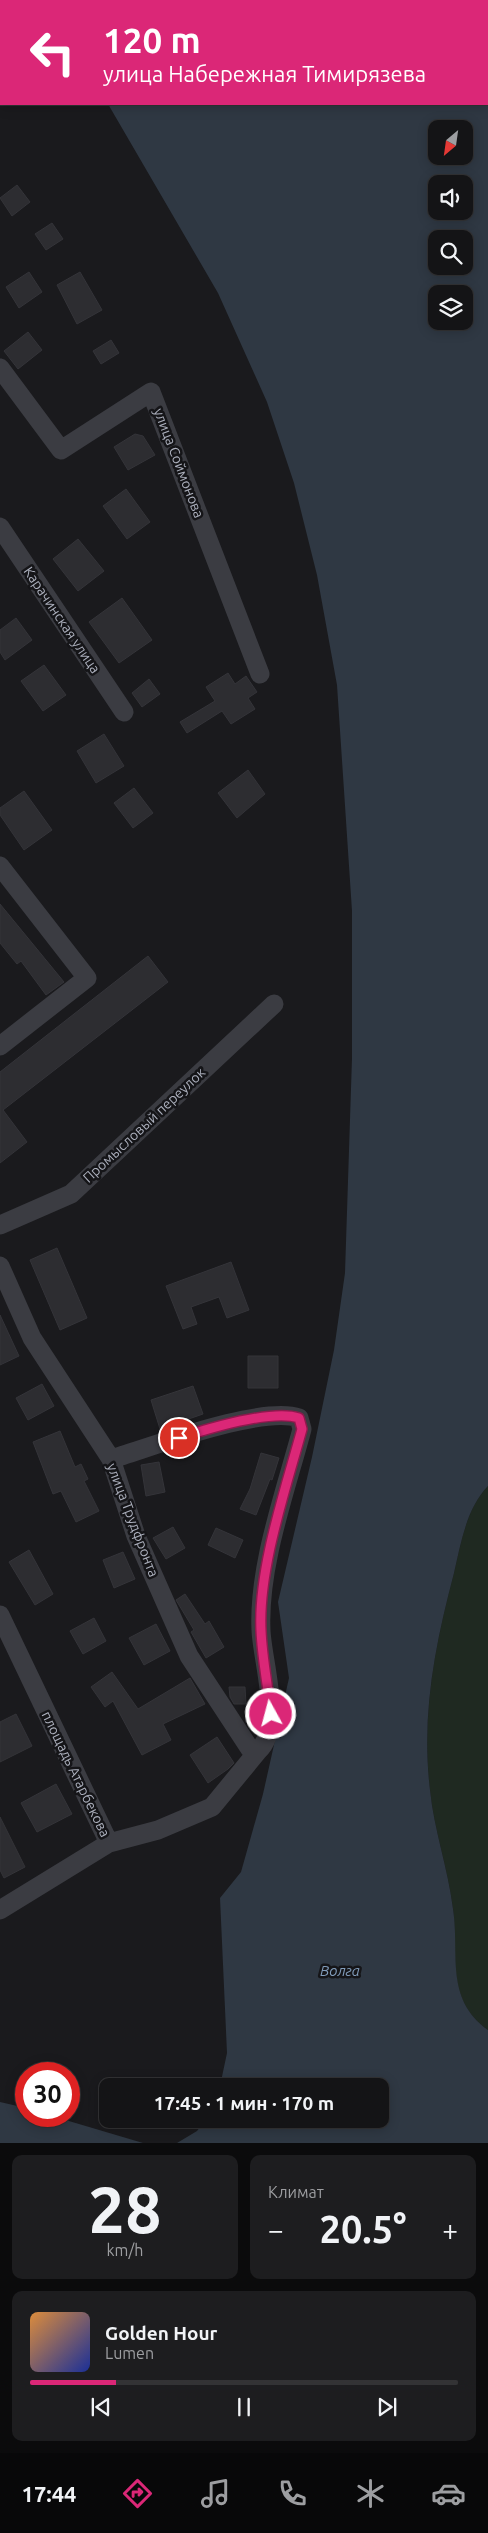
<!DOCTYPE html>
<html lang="ru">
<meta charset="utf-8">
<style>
:root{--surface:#141416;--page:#1d1d1f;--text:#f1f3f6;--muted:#9d9ea1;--line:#333335;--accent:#db2777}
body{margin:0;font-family:Ubuntu,sans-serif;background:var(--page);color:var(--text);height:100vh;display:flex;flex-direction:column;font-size:19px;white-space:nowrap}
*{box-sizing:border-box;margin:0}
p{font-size:16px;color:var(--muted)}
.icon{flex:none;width:28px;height:28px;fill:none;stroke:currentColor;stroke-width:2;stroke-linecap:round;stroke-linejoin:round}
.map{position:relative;height:2143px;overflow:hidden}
.panel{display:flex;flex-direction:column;gap:12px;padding:12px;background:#0b0b0c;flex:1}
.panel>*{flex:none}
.banner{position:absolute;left:0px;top:0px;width:489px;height:105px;box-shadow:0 2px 12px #0003,0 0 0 1px var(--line);background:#db2777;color:#fff;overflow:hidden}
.needle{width:32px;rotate:209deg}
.fabs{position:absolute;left:428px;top:120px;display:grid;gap:10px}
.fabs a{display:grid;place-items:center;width:45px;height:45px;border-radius:10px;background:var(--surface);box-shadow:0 2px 12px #0003,0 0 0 1px var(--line);font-size:25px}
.speed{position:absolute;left:15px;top:2062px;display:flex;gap:10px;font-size:25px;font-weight:700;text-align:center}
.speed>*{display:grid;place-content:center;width:65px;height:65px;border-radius:50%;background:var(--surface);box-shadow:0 2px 12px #0003,0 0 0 1px var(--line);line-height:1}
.speed .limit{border:8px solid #d22;background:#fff;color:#111}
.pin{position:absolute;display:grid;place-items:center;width:42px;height:42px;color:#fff;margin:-21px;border:2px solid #fff;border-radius:50%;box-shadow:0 1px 5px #0007}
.me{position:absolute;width:55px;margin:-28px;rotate:353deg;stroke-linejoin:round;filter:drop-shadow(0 0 4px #0008)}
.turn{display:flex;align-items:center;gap:18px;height:105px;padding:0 20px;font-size:22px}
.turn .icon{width:65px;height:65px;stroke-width:2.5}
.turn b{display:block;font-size:35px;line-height:42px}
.big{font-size:38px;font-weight:700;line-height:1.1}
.panel .widget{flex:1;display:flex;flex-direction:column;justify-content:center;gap:8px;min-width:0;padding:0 18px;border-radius:10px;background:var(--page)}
.panel .dial{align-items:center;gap:0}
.dial b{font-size:65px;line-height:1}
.song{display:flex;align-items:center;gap:15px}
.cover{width:60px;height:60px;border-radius:8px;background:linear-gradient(135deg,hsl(30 70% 55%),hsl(230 70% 35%))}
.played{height:5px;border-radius:2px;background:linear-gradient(90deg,var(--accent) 20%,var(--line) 20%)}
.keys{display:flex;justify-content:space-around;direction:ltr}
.heat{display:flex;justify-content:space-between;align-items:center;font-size:28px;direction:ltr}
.panel .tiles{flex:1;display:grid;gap:12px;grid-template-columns:1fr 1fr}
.widget:last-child{grid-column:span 2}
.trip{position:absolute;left:99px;top:2078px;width:290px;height:50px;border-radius:10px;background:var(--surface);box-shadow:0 2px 12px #0003,0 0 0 1px var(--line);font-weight:700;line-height:50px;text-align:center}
.dock{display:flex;height:80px;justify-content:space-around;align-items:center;background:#080809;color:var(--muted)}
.dock .icon{width:35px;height:35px}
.dock .selected{color:var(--accent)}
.dock b{font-size:22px;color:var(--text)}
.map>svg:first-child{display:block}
.green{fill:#1f2921}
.water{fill:#2f3843;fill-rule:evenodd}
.building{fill:#2d2d31;stroke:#343439}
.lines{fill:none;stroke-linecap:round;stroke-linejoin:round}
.street{stroke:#3b3c42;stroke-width:19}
.route-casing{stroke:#8e194d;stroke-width:12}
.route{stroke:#db2777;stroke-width:9}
.labels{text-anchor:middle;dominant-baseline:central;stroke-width:5;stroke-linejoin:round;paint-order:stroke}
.street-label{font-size:14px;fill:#acb0bd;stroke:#151518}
.water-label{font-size:15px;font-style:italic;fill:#819cba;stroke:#151518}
</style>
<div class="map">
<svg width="488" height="2143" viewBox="0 0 488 2143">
<rect width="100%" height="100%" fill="#1a1a1d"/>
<path class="green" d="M488,1486V2030C444,1998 459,1954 453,1909C448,1868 434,1830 430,1790C421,1715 435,1645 454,1573C461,1543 466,1509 488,1486Z"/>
<path class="water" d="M47,0H488V1486C466,1509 461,1543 454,1573C435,1645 421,1715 430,1790C434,1830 448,1868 453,1909C460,1954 444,1998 488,2030V2143H177L197,2131L206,2119H380V2086H220L227,2053L220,1898L241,1872L263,1794L289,1678L278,1602L312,1457L334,1350L345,1273L352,1058V911L337,685L317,575L294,483L267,402L218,293L108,104H488V1ZM436,129H464V156H436ZM436,184H464V211H436ZM436,239H464V266H436ZM436,294H464V321H436Z
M0,2102L26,2108V2116H52L143,2143H0Z"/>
<path class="building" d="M17,185L30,202L12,216L0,198Z
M52,223L63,239L46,250L35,234Z
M29,272L42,292L19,308L6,287Z
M80,272L102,310L77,324L57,285Z
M28,332L42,350L18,369L4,351Z
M111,340L119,353L101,364L93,351Z
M135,434L143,436L155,455L128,470L114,447Z
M126,489L150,522L127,539L103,506Z
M78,539L104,571L78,591L53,559Z
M122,598L152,640L119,663L89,622Z
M16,618L32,640L5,660L0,652V630Z
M44,665L66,695L43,711L21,681Z
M228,673L235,684L246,676L257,692L248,698L255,709L231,724L222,711L187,733L180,722L215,701L206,687Z
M149,679L160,694L142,707L132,693Z
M104,734L124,766L96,783L77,751Z
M248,770L265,794L237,818L218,793Z
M134,788L153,813L133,828L114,803Z
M24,791L52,830L24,850L0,815V808Z
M0,904L64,982L46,995L21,961L17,964L0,943Z
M148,956L168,982L3,1110L27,1142L0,1163V1072Z
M57,1248L87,1318L60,1330L30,1260Z
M231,1262L249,1310L227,1318L219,1297L191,1307L197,1324L183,1329L166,1286Z
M0,1315L19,1356L0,1365Z
M248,1356H278V1388H248Z
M42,1384L54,1406L28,1420L16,1398Z
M193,1386L203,1414L160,1429L151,1400Z
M60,1431L75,1467L81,1464L88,1479L84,1481L99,1511L76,1522L61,1491L53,1494L33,1442Z
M261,1453L279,1458L272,1480L270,1479L256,1515L240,1509L250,1489Z
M159,1462L165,1492L146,1496L141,1465Z
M173,1527L185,1548L166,1559L153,1538Z
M216,1528L243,1540L235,1558L208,1545Z
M29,1550L53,1594L35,1605L9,1562Z
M123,1552L135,1579L114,1588L103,1560Z
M185,1594L205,1624L209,1621L224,1647L206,1658L191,1632L194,1630L176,1600Z
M94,1618L106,1641L83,1654L70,1631Z
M156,1624L170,1651L144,1665L129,1638Z
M112,1672L138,1709L190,1678L205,1704L163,1724L171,1740L142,1755L113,1701L105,1707L91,1687Z
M229,1687H245L246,1704H234L230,1697Z
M16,1714L32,1746L0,1762V1722Z
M217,1737L234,1763L228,1769L208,1783L190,1755Z
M56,1784L72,1814L37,1832L21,1803Z
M0,1817L25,1867L4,1878L0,1870Z"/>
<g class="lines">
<path class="street" d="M0,368L61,450L151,392L260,674
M0,527L124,712
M0,866L87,978L0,1046
M0,1225L71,1194L274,1004
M0,1266L32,1338L111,1459L136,1536L189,1656L250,1749L258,1751C284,1727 262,1661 261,1630C258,1566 286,1490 302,1429L299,1418C262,1405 152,1447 111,1459
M0,1615L109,1843
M0,1910L109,1843L158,1830L212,1807L258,1751"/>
</g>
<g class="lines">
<defs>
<path id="route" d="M179,1438C207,1429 272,1409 299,1418L302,1429C286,1488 258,1569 261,1630C262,1658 268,1686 271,1714"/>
</defs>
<use href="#route" class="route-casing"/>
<use href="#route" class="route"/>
</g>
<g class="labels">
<g class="street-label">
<text transform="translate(179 463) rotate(69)">улица Соймонова</text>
<text transform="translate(62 620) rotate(56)">Карачинская улица</text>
<text transform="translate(144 1125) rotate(-43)">Промысловый переулок</text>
<text transform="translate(133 1520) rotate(69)">улица Трудфронта</text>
<text transform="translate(76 1774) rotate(64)">площадь Атарбекова</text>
</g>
<g class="water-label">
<text x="340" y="1970">Волга</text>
</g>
</g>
</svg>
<div class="fabs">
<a><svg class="needle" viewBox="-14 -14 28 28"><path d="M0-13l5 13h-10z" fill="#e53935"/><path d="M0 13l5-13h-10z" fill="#9d9ea1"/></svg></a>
<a><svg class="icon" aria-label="sound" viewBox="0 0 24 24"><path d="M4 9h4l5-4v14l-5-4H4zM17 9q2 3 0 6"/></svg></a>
<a><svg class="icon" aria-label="search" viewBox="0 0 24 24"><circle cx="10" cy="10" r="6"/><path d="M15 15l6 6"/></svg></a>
<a><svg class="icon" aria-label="layers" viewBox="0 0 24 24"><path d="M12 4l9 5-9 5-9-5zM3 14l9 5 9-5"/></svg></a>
</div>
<div class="speed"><div class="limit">30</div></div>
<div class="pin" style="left:179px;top:1438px;background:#d93025"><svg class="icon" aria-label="arrive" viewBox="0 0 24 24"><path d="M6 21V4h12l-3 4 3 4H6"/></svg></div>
<svg class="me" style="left:271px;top:1714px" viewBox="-20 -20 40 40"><circle r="17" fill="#db2777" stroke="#fff" stroke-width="3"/><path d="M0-11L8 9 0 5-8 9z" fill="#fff"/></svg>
<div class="trip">17:45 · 1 мин · 170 m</div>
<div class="banner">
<div class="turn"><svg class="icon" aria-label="left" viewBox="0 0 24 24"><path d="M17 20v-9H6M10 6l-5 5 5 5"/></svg><div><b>120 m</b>улица Набережная Тимирязева</div></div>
</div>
</div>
<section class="panel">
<div class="tiles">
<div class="widget dial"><b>28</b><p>km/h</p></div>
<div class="widget"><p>Климат</p>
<div class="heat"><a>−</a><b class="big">20.5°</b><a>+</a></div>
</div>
<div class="widget">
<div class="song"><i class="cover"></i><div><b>Golden Hour</b><p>Lumen</p></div></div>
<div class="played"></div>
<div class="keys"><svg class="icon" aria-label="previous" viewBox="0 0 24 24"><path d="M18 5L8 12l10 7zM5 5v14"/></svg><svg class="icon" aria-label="pause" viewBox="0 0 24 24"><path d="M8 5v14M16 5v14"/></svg><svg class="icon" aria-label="next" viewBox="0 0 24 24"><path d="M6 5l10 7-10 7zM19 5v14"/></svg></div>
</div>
</div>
</section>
<nav class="dock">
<b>17:44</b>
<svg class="icon selected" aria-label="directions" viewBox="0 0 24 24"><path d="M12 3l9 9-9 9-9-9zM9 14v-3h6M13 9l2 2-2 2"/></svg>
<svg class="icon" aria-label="music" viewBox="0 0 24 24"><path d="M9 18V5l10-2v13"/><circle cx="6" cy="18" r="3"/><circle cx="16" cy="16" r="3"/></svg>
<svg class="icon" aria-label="phone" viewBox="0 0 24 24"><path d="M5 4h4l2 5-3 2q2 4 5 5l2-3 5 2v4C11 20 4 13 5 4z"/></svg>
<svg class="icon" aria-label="climate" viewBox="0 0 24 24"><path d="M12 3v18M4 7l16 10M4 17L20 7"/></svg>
<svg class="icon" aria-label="car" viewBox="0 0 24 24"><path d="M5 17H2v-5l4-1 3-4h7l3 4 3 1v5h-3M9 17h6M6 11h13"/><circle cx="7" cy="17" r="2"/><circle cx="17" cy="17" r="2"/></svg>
</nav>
